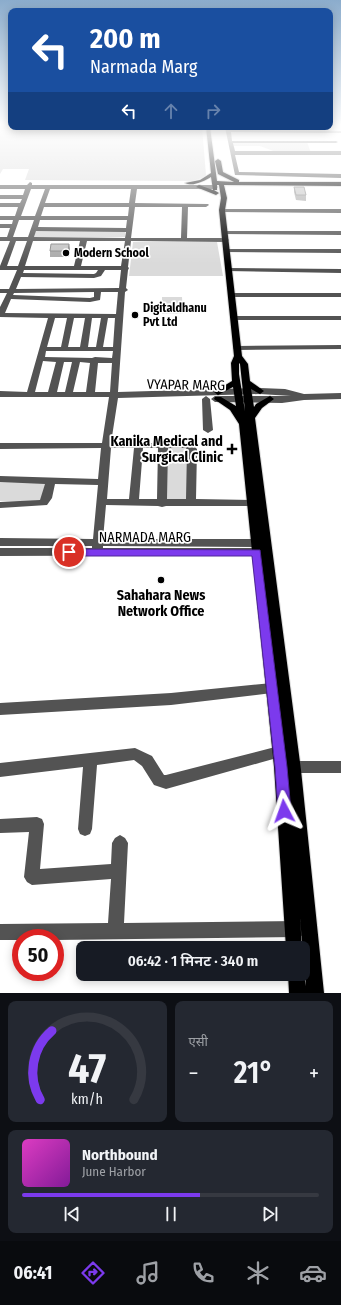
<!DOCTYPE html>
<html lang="hi">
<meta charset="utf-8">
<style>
:root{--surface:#171b24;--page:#242831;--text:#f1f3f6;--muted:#9ea1a6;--line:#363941;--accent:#7c3aed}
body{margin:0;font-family:"Fira Sans Condensed","Noto Sans Devanagari",sans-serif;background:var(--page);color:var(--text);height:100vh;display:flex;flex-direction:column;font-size:15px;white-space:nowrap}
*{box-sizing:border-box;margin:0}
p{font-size:13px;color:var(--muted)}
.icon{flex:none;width:22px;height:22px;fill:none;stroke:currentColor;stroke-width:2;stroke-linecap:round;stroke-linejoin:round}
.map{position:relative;height:993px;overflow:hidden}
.details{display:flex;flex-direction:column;gap:8px;padding:8px;background:#0d0f14;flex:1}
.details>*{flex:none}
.top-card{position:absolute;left:8px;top:8px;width:325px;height:122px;border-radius:8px;box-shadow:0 2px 10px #0003;background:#1a4fa0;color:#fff;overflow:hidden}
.speed{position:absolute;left:12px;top:929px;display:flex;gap:8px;font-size:20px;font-weight:700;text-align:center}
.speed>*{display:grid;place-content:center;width:52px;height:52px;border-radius:50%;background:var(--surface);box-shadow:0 2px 10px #0003;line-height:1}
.speed .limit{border:6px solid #d22;background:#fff;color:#111}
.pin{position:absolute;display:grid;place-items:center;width:34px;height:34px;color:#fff;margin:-17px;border:2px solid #fff;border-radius:50%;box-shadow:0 1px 4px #0007}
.me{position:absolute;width:44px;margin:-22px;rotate:356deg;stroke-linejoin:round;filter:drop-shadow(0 0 3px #0008)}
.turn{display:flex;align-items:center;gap:14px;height:84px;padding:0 16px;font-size:18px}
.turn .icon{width:52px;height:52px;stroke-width:2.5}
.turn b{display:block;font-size:28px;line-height:34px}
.lanes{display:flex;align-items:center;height:38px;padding:0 16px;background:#0003;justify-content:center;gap:20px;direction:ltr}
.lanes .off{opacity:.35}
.big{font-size:30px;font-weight:600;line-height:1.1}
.details .tile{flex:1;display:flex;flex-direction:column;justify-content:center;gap:6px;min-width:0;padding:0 14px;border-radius:8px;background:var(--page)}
.details .dial{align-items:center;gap:0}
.dial svg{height:104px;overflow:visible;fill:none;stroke:var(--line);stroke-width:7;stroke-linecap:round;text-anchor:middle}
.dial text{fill:var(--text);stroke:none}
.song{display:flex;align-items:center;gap:12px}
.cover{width:48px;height:48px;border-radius:6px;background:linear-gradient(135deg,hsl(310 70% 55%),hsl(290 70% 35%))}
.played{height:4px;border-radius:2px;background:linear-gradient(90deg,var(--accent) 60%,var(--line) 60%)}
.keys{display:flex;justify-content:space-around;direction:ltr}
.heat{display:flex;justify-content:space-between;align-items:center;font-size:22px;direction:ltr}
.details .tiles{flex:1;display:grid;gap:8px;grid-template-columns:1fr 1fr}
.tile:last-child{grid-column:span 2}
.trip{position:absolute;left:76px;top:941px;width:234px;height:40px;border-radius:8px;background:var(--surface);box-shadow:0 2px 10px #0003;font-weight:600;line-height:40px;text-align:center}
.tab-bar{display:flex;height:64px;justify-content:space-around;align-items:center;background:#090b0e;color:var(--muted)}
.tab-bar .icon{width:28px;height:28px}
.tab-bar .selected{color:var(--accent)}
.tab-bar b{font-size:18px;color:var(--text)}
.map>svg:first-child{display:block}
.green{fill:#dadada}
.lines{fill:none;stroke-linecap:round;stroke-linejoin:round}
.major-casing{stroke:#dbdbdb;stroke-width:2}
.minor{fill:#535353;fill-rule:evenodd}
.major{fill:#000;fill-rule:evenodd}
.wall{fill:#a8a8a8}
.shaded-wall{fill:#888}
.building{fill:#c3c3c3;stroke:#888}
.route{fill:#7c3aed;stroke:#51269a}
.poi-dot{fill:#000;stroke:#fff;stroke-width:1.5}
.labels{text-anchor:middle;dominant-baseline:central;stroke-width:3.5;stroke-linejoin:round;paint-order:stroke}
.far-poi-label{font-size:12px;font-weight:bold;fill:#000;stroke:#fff;text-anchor:start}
.street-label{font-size:14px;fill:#000;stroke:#fff}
.poi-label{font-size:14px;font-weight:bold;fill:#000;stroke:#fff;text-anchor:end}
</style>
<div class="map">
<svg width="341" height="993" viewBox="0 0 341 993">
<rect width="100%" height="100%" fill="#fff"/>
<path class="green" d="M0,125H11V127H202L206,175L205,177L193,181L25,180L29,169H3L0,174Z
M233,142H307L311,153L276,152L260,146H234Z
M36,230L125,231V237H34Z
M133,242H217L223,276H129Z
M162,297H182L183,314H162Z
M166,448H189L191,501H165Z
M0,481L47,482L43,502L0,501Z"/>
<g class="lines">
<defs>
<path id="major" d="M206,127H210L217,181L234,182L218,174L215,161L218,159L221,161L223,172L239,180V182H341V186L224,185L227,198L225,210L242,356L248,364L250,381L264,391L260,394L251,389L254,407L256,404L270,396L274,399L262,408L255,418L301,770L324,993H289L288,974H303V971L306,986L300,918L302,948H286L274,767L239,424L230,410L214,399L215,397H221L236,406L233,387L218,395L214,392L232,381L231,363L234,356L219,210L221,198L219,185H217V190H214L219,193L216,195L196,187L199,185L213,190L211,177C204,181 193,187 185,183L200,180L211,173ZM239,363L240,364L245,411L239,374Z"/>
</defs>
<use href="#major" class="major-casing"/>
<path class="minor" d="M225,127H229L230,130L341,131V133L231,132L232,141H336L338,142L336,143H233L235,151H341V155H235L239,172L341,174V178L235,175Z
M30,182L32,183V185H215L218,187L215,189H137L135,203L208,204L209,205L206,207H188L187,238H226L229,240L226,242L131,241L128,267L129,268L128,270L126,288L128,290L125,292L118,392L260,388L285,389L304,394L341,393V399L304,400L282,403L215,402L211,399L215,396H291L260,394L118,398L111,443H191L197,449L196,499L252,500L257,503L252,506H166L162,507L158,506L106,505L103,539H264L268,540L269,543L268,546L264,547L103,546V548H265L269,549L270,552L269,555L0,556V548H92V546H0V538L93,539L98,485L55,484L52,498L47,505L0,508V502L40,500L45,484L0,482V476L98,479L101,448L0,449V443H102L109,397H0V391L27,392L48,318L0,317V307L7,293H0V289H9L17,270H0V266L10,241H0V237H7L10,228H0V224H12L13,220H0V216H15L18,207H0V203H20L22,199H0V195H23L25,189H0V185H27ZM31,189H45L35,216H21ZM50,189H131L129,203H45ZM44,207H129L128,216H41ZM135,207H182L181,238H131ZM19,220H34L28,237H13ZM40,220H127L126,228L38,227ZM36,231L126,232L125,238L34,237ZM16,241H27L18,266H7ZM33,241H80L74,266H25ZM87,241H125L121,266H81ZM24,270H98L96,273L94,274L23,273ZM105,270H121L119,288L16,289L21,277L94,278L101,276ZM94,292V297L90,298L13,295L14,293ZM101,292H118L116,314L5,313L11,299L90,302L100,300ZM55,318H67L61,347H47ZM74,318H85L80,347H68ZM92,318H101L96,347H88ZM108,318H115L113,347H103ZM46,351H113L112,358L95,357L92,358L45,357ZM43,361L56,362L48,392H35ZM64,362H72L65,392H57ZM80,362L90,363L86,392H73ZM98,363H112L110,392H95ZM111,448H134L129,499H107ZM143,448H158L157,499H139ZM168,448H186L187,450L186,499H167Z
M222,209H341V213L220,212V210Z
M225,231H341V235L223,234V232Z
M227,249H341V253L225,252V250Z
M229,268L341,269V273L227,271L226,270Z
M229,293H341V297H232L228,295Z
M232,316H341V320H232Z
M341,345V349L237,350L233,348L237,346Z
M206,396L210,399L213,430L208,433L203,430L202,399Z
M272,683L277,684L278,688L277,692L272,693L171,705L0,715V703L171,693Z
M279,746L284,748L286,752L284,756L166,789L154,785L142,766L134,760L97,765L92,829L90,834L85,836L80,834L78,829L83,767L0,777V763L135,748L152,756L164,775H166Z
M287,761H341V773H287L282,772L280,767L282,762Z
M37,817L42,819L44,824L40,869L111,864L112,843L115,838L120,835L125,838L128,843L124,923L298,921L304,923L306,929L304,935L298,937L55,940V938H21V940H0V924L108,923L111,879L32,885L27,882L24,877L29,832L0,833V819Z"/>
<use href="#major" class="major"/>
</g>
<path class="wall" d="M294,187L306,195V201L296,200L294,192Z
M69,244L70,250L68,257H50V251Z"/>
<path class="shaded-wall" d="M69,244L70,250L68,257V251Z"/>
<path class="building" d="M294,187H304L306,195H296Z
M51,244H69L68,251H50Z"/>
<linearGradient id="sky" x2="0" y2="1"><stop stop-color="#8baccc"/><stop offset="0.47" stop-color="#fff"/><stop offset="1" stop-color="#fff" stop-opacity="0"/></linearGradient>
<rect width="341" height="264" fill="url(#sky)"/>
<path class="route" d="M69,549L260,550L287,767L291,811L289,816L284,817L280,816L278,811L275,767L252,556H69L64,552Z"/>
<g class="poi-dot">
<circle cx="66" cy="253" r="4"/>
<circle cx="135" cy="315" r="4"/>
<path d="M230 443h4v4h4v4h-4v4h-4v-4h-4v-4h4z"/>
<circle cx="161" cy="580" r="4"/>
</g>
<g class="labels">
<g class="far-poi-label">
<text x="74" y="253">Modern School</text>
<text x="143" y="308">Digitaldhanu<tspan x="143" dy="14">Pvt Ltd</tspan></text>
</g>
<g class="street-label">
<text transform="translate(186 385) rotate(1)">VYAPAR MARG</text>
<text x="145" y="537">NARMADA MARG</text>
</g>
<g class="poi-label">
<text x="223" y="441">Kanika Medical and<tspan x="223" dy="16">Surgical Clinic</tspan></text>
<text x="161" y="595" text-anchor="middle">Sahahara News<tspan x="161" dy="16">Network Office</tspan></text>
</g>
</g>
</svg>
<div class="speed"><div class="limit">50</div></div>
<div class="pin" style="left:69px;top:552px;background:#d93025"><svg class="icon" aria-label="arrive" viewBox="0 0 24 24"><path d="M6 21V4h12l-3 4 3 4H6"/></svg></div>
<svg class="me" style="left:284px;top:811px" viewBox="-20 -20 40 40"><path d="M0-17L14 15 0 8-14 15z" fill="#7c3aed" stroke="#fff" stroke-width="4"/></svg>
<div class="trip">06:42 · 1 मिनट · 340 m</div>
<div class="top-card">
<div class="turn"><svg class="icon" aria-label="left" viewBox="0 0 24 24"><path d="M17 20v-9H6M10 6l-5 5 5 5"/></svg><div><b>200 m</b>Narmada Marg</div></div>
<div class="lanes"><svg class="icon" aria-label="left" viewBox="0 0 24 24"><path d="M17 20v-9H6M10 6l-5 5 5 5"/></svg><svg class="icon off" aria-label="ahead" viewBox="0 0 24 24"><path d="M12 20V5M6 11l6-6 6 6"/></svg><svg class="icon off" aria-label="right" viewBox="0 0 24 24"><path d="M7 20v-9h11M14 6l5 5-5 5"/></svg></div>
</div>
</div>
<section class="details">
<div class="tiles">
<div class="tile dial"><svg viewBox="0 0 100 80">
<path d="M14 69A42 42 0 1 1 86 69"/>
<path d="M14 69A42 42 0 0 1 23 16" stroke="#7c3aed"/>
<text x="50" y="56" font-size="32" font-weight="700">47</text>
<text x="50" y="72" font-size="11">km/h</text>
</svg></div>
<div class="tile"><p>एसी</p>
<div class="heat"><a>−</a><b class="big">21°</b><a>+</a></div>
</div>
<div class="tile">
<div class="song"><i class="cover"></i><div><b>Northbound</b><p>June Harbor</p></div></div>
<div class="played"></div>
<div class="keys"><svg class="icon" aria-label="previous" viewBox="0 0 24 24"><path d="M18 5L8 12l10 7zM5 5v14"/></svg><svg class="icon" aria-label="pause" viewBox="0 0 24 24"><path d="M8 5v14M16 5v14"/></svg><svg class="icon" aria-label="next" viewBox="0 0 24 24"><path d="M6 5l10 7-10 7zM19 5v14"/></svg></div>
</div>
</div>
</section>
<nav class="tab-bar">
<b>06:41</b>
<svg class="icon selected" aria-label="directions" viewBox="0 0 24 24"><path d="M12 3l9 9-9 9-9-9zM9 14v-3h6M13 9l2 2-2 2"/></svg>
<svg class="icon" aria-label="music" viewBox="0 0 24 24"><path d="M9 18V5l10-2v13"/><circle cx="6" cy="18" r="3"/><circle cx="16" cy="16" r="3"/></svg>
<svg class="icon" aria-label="phone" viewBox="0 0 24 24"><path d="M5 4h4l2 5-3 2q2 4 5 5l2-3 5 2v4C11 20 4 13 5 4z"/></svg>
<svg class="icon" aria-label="climate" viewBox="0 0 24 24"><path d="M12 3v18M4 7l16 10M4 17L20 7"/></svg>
<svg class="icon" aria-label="car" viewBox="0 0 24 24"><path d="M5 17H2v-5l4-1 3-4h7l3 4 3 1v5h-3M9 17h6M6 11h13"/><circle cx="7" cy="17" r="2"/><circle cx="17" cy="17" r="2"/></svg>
</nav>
